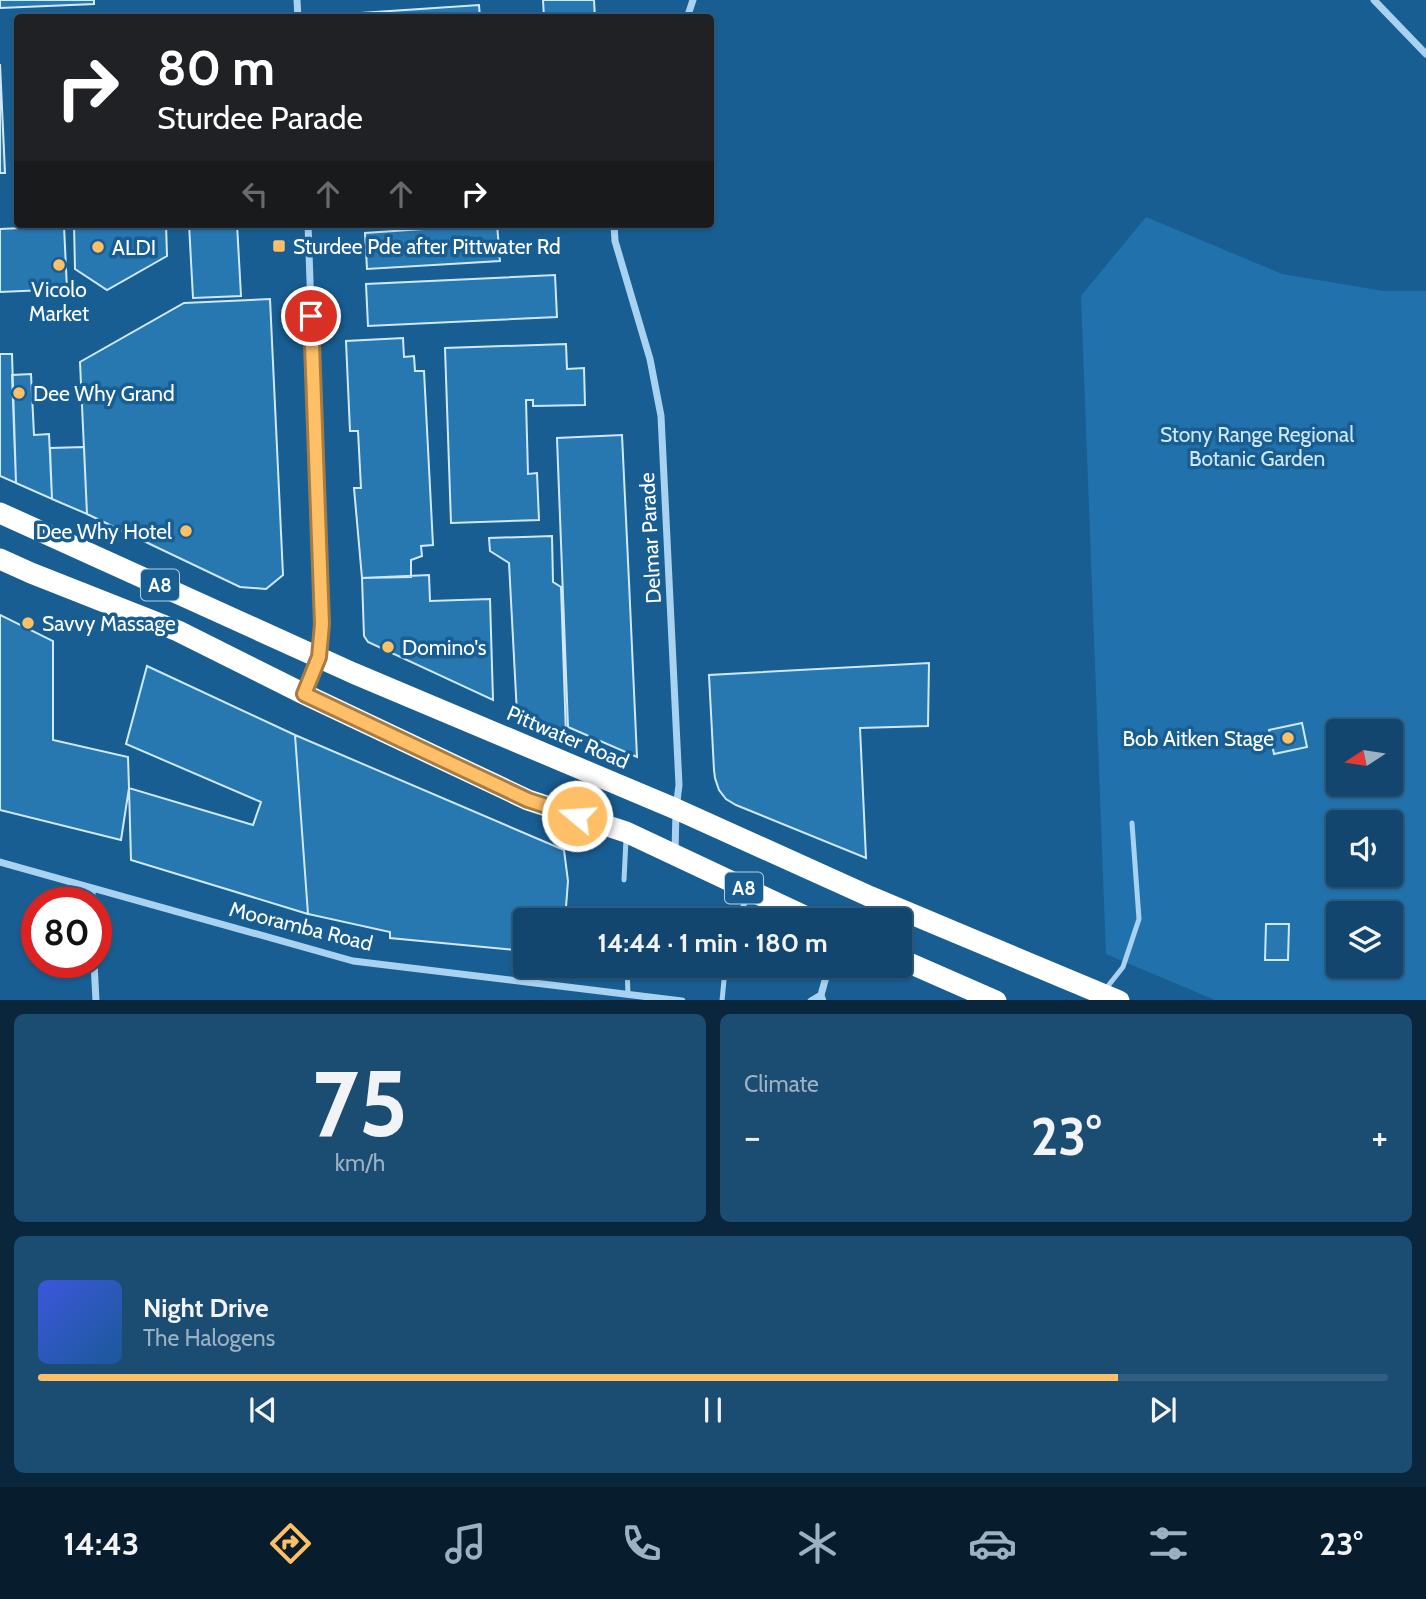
<!DOCTYPE html>
<meta charset="utf-8">
<style>
:root{--surface:#12466e;--page:#1b4d73;--text:#f1f3f6;--muted:#9cb1c2;--line:#315e81;--accent:#ffbf67}
body{margin:0;font-family:Cabin,sans-serif;background:var(--page);color:var(--text);height:100vh;display:flex;flex-direction:column;font-size:26px;white-space:nowrap}
*{box-sizing:border-box;margin:0}
p{font-size:23px;color:var(--muted)}
.icon{flex:none;width:38px;height:38px;fill:none;stroke:currentColor;stroke-width:2;stroke-linecap:round;stroke-linejoin:round}
.map{position:relative;height:1000px;overflow:hidden}
.side{display:flex;flex-direction:column;gap:14px;padding:14px;background:#0a263c;flex:1}
.side>*{flex:none}
.top-card{position:absolute;left:14px;top:14px;width:700px;height:214px;border-radius:7px;box-shadow:0 2px 5px #0004,0 0 0 2px var(--line);background:#202124;color:#fff;overflow:hidden}
.needle{width:46px;rotate:258deg}
.controls{position:absolute;left:1326px;top:719px;display:grid;gap:14px}
.controls a{display:grid;place-items:center;width:77px;height:77px;border-radius:7px;background:var(--surface);box-shadow:0 2px 5px #0004,0 0 0 2px var(--line);font-size:35px}
.speed{position:absolute;left:21px;top:887px;display:flex;gap:14px;font-size:35px;font-weight:700;text-align:center}
.speed>*{display:grid;place-content:center;width:91px;height:91px;border-radius:50%;background:var(--surface);box-shadow:0 2px 5px #0004,0 0 0 2px var(--line);line-height:1}
.speed .limit{border:10px solid #d22;background:#fff;color:#111}
.pin{position:absolute;display:grid;place-items:center;width:60px;height:60px;color:#fff;margin:-30px;border:4px solid #fff;border-radius:50%;box-shadow:0 2px 7px #0007}
.me{position:absolute;width:77px;margin:-38px;rotate:288deg;stroke-linejoin:round;filter:drop-shadow(0 0 5px #0008)}
.turn{display:flex;align-items:center;gap:24px;height:147px;padding:0 28px;font-size:32px}
.turn .icon{width:91px;height:91px;stroke-width:2.5}
.turn b{display:block;font-size:49px;line-height:60px}
.lanes{display:flex;align-items:center;height:66px;padding:0 28px;background:#0003;justify-content:center;gap:35px;direction:ltr}
.lanes .off{opacity:.35}
.big{font-size:52px;font-weight:800;line-height:1.1}
.side .tile{flex:1;display:flex;flex-direction:column;justify-content:center;gap:10px;min-width:0;padding:0 24px;border-radius:10px;background:var(--page)}
.side .dial{align-items:center;gap:0}
.dial b{font-size:91px;line-height:1}
.song{display:flex;align-items:center;gap:21px}
.cover{width:84px;height:84px;border-radius:10px;background:linear-gradient(135deg,hsl(230 70% 55%),hsl(210 70% 35%))}
.played{height:7px;border-radius:4px;background:linear-gradient(90deg,var(--accent) 80%,var(--line) 80%)}
.keys{display:flex;justify-content:space-around;direction:ltr}
.heat{display:flex;justify-content:space-between;align-items:center;font-size:38px;direction:ltr}
.side .tiles{flex:1;display:grid;gap:14px;grid-template-columns:1fr 1fr}
.tile:last-child{grid-column:span 2}
.trip{position:absolute;left:513px;top:908px;width:399px;height:70px;border-radius:7px;background:var(--surface);box-shadow:0 2px 5px #0004,0 0 0 2px var(--line);font-weight:800;line-height:70px;text-align:center}
.menu{display:flex;height:112px;justify-content:space-around;align-items:center;background:#071c2c;color:var(--muted)}
.menu .icon{width:49px;height:49px}
.menu .current{color:var(--accent)}
.menu b{font-size:32px;color:var(--text)}
.map>svg:first-child{display:block}
.green{fill:#2172ac;fill-rule:evenodd}
.building{fill:#2777b1;stroke:#cfe9fb;stroke-width:2}
.lines{fill:none;stroke-linecap:round;stroke-linejoin:round}
.lane{stroke:#a8d2f0;stroke-width:5}
.street{stroke:#a8d2f0;stroke-width:7}
.highway{stroke:#fff;stroke-width:21}
.route-casing{stroke:#a67c43;stroke-width:18}
.route{stroke:#ffbf67;stroke-width:12}
.poi-dot{fill:#ffbf67;stroke:#185e93;stroke-width:2.5}
.labels{text-anchor:middle;dominant-baseline:central;stroke-width:7;stroke-linejoin:round;paint-order:stroke}
.shield{fill:#185e93;stroke:#bacfdf;stroke-width:2}
.shield-label{font-size:19px;font-weight:bold;fill:#fff}
.poi-label{font-size:21px;fill:#fff;stroke:#185e93;text-anchor:start}
.park-label{font-size:21px;fill:#cfe9fb;stroke:#185e93}
.street-label{font-size:21px;fill:#fff;stroke:#185e93}
</style>
<div class="map">
<svg width="1426" height="1001" viewBox="0 0 1426 1001">
<rect width="100%" height="100%" fill="#185e93"/>
<path class="green" d="M1146,217L1282,274L1383,291H1426V1000H1215L1106,954L1081,296ZM1339,732H1391V784H1339ZM1339,822H1391V875H1339ZM1339,914H1391V966H1339Z"/>
<path class="building" d="M0,0H94V4L0,8Z
M543,0H594L595,18H544Z
M479,5L480,18H347L346,14Z
M0,64L5,173H0Z
M74,224H166L167,256L107,290L75,269Z
M189,224H237L241,296L193,298Z
M497,224L500,261L367,269L365,233Z
M64,226L67,289L0,292V229Z
M555,275L557,317L368,326L366,284Z
M270,299L283,575L266,589L240,587L87,514L80,362L184,303Z
M403,338L404,357L414,356L415,371H424L433,545L421,546L422,556L411,560V577L362,578L354,488H361L358,431H350L346,341Z
M566,344L567,369L584,368L585,405L533,406V400H526L528,474L537,473L539,520L451,523L445,348Z
M0,354H12L16,483L0,476Z
M31,374L34,435L49,434L52,499L16,483L12,375Z
M622,435L629,582L637,757L568,727L557,438Z
M84,447L87,514L52,499L50,448Z
M552,536L553,582L561,587L566,735L517,714L509,563L490,551L489,538Z
M429,575L430,601L490,599L493,700L368,642L364,636L362,578Z
M0,615L53,641V740L128,757L129,788L121,840L0,810Z
M929,663L928,726L860,728L866,858L736,805L726,799L719,790L715,778L714,770L709,675Z
M147,666L295,735L308,914L131,860L129,788L253,825L261,802L126,744Z
M1302,723L1307,747L1274,754L1269,730Z
M295,735L564,850L568,881L565,920H525V951L390,938V932L308,914Z
M1266,924H1289L1288,960H1265Z"/>
<g class="lines">
<path class="lane" d="M624,880L626,839
M736,920L749,895
M627,966L628,995
M1104,991L1123,967L1139,919L1132,823
M722,1001L724,980"/>
<path class="street" d="M297,0L298,18
M1374,0L1426,54
M687,18L693,0
M614,224L615,241L650,359L661,416L679,785L676,809L675,853
M305,690L319,657L322,624L308,224
M0,862L353,961L682,1001
M92,888V903
M94,962L96,1001
M811,1001L821,995
M823,1001L821,995L829,966"/>
<path class="highway" d="M0,513L353,673L676,809L871,897L1119,1001
M0,559L31,573L178,631L304,694L528,800L626,832L813,920
M900,959L996,1001"/>
</g>
<g class="lines">
<defs>
<path id="route" d="M311,316L322,624L319,657L304,694L528,800L577,816"/>
</defs>
<use href="#route" class="route-casing"/>
<use href="#route" class="route"/>
</g>
<g class="poi-dot">
<rect x="272" y="239" width="14" height="14" rx="3.5"/>
<circle cx="98" cy="247" r="7"/>
<circle cx="59" cy="265" r="7"/>
<circle cx="19" cy="393" r="7"/>
<circle cx="186" cy="531" r="7"/>
<circle cx="28" cy="623" r="7"/>
<circle cx="388" cy="647" r="7"/>
<circle cx="1288" cy="738" r="7"/>
</g>
<g class="labels">
<g class="shield">
<rect x="141" y="569.5" width="38" height="31" rx="5"/>
<rect x="725" y="872.5" width="38" height="31" rx="5"/>
</g>
<g class="shield-label">
<text x="160" y="585">A8</text>
<text x="744" y="888">A8</text>
</g>
<g class="poi-label">
<text x="293" y="246">Sturdee Pde after Pittwater Rd</text>
<text x="112" y="247">ALDI</text>
<text x="59" y="289" text-anchor="middle">Vicolo<tspan x="59" dy="24">Market</tspan></text>
<text x="33" y="393">Dee Why Grand</text>
<text x="172" y="531" text-anchor="end">Dee Why Hotel</text>
<text x="42" y="623">Savvy Massage</text>
<text x="402" y="647">Domino's</text>
<text x="1274" y="738" text-anchor="end">Bob Aitken Stage</text>
</g>
<g class="park-label">
<text x="1257" y="434">Stony Range Regional<tspan x="1257" dy="24">Botanic Garden</tspan></text>
</g>
<g class="street-label">
<text transform="translate(650 538) rotate(-93)">Delmar Parade</text>
<text transform="translate(568 737) rotate(23)">Pittwater Road</text>
<text transform="translate(301 926) rotate(14)">Mooramba Road</text>
</g>
</g>
</svg>
<div class="controls">
<a><svg class="needle" viewBox="-14 -14 28 28"><path d="M0-13l5 13h-10z" fill="#e53935"/><path d="M0 13l5-13h-10z" fill="#9cb1c2"/></svg></a>
<a><svg class="icon" aria-label="sound" viewBox="0 0 24 24"><path d="M4 9h4l5-4v14l-5-4H4zM17 9q2 3 0 6"/></svg></a>
<a><svg class="icon" aria-label="layers" viewBox="0 0 24 24"><path d="M12 4l9 5-9 5-9-5zM3 14l9 5 9-5"/></svg></a>
</div>
<div class="speed"><div class="limit">80</div></div>
<div class="pin" style="left:311px;top:316px;background:#d93025"><svg class="icon" aria-label="arrive" viewBox="0 0 24 24"><path d="M6 21V4h12l-3 4 3 4H6"/></svg></div>
<svg class="me" style="left:577px;top:816px" viewBox="-20 -20 40 40"><circle r="17" fill="#ffbf67" stroke="#fff" stroke-width="3"/><path d="M0-11L8 9 0 5-8 9z" fill="#fff"/></svg>
<div class="trip">14:44 · 1 min · 180 m</div>
<div class="top-card">
<div class="turn"><svg class="icon" aria-label="right" viewBox="0 0 24 24"><path d="M7 20v-9h11M14 6l5 5-5 5"/></svg><div><b>80 m</b>Sturdee Parade</div></div>
<div class="lanes"><svg class="icon off" aria-label="left" viewBox="0 0 24 24"><path d="M17 20v-9H6M10 6l-5 5 5 5"/></svg><svg class="icon off" aria-label="ahead" viewBox="0 0 24 24"><path d="M12 20V5M6 11l6-6 6 6"/></svg><svg class="icon off" aria-label="ahead" viewBox="0 0 24 24"><path d="M12 20V5M6 11l6-6 6 6"/></svg><svg class="icon" aria-label="right" viewBox="0 0 24 24"><path d="M7 20v-9h11M14 6l5 5-5 5"/></svg></div>
</div>
</div>
<section class="side">
<div class="tiles">
<div class="tile dial"><b>75</b><p>km/h</p></div>
<div class="tile"><p>Climate</p>
<div class="heat"><a>−</a><b class="big">23°</b><a>+</a></div>
</div>
<div class="tile">
<div class="song"><i class="cover"></i><div><b>Night Drive</b><p>The Halogens</p></div></div>
<div class="played"></div>
<div class="keys"><svg class="icon" aria-label="previous" viewBox="0 0 24 24"><path d="M18 5L8 12l10 7zM5 5v14"/></svg><svg class="icon" aria-label="pause" viewBox="0 0 24 24"><path d="M8 5v14M16 5v14"/></svg><svg class="icon" aria-label="next" viewBox="0 0 24 24"><path d="M6 5l10 7-10 7zM19 5v14"/></svg></div>
</div>
</div>
</section>
<nav class="menu">
<b>14:43</b>
<svg class="icon current" aria-label="directions" viewBox="0 0 24 24"><path d="M12 3l9 9-9 9-9-9zM9 14v-3h6M13 9l2 2-2 2"/></svg>
<svg class="icon" aria-label="music" viewBox="0 0 24 24"><path d="M9 18V5l10-2v13"/><circle cx="6" cy="18" r="3"/><circle cx="16" cy="16" r="3"/></svg>
<svg class="icon" aria-label="phone" viewBox="0 0 24 24"><path d="M5 4h4l2 5-3 2q2 4 5 5l2-3 5 2v4C11 20 4 13 5 4z"/></svg>
<svg class="icon" aria-label="climate" viewBox="0 0 24 24"><path d="M12 3v18M4 7l16 10M4 17L20 7"/></svg>
<svg class="icon" aria-label="car" viewBox="0 0 24 24"><path d="M5 17H2v-5l4-1 3-4h7l3 4 3 1v5h-3M9 17h6M6 11h13"/><circle cx="7" cy="17" r="2"/><circle cx="17" cy="17" r="2"/></svg>
<svg class="icon" aria-label="filters" viewBox="0 0 24 24"><path d="M4 7h16M4 17h16"/><circle cx="9" cy="7" r="2"/><circle cx="15" cy="17" r="2"/></svg>
<b>23°</b>
</nav>
